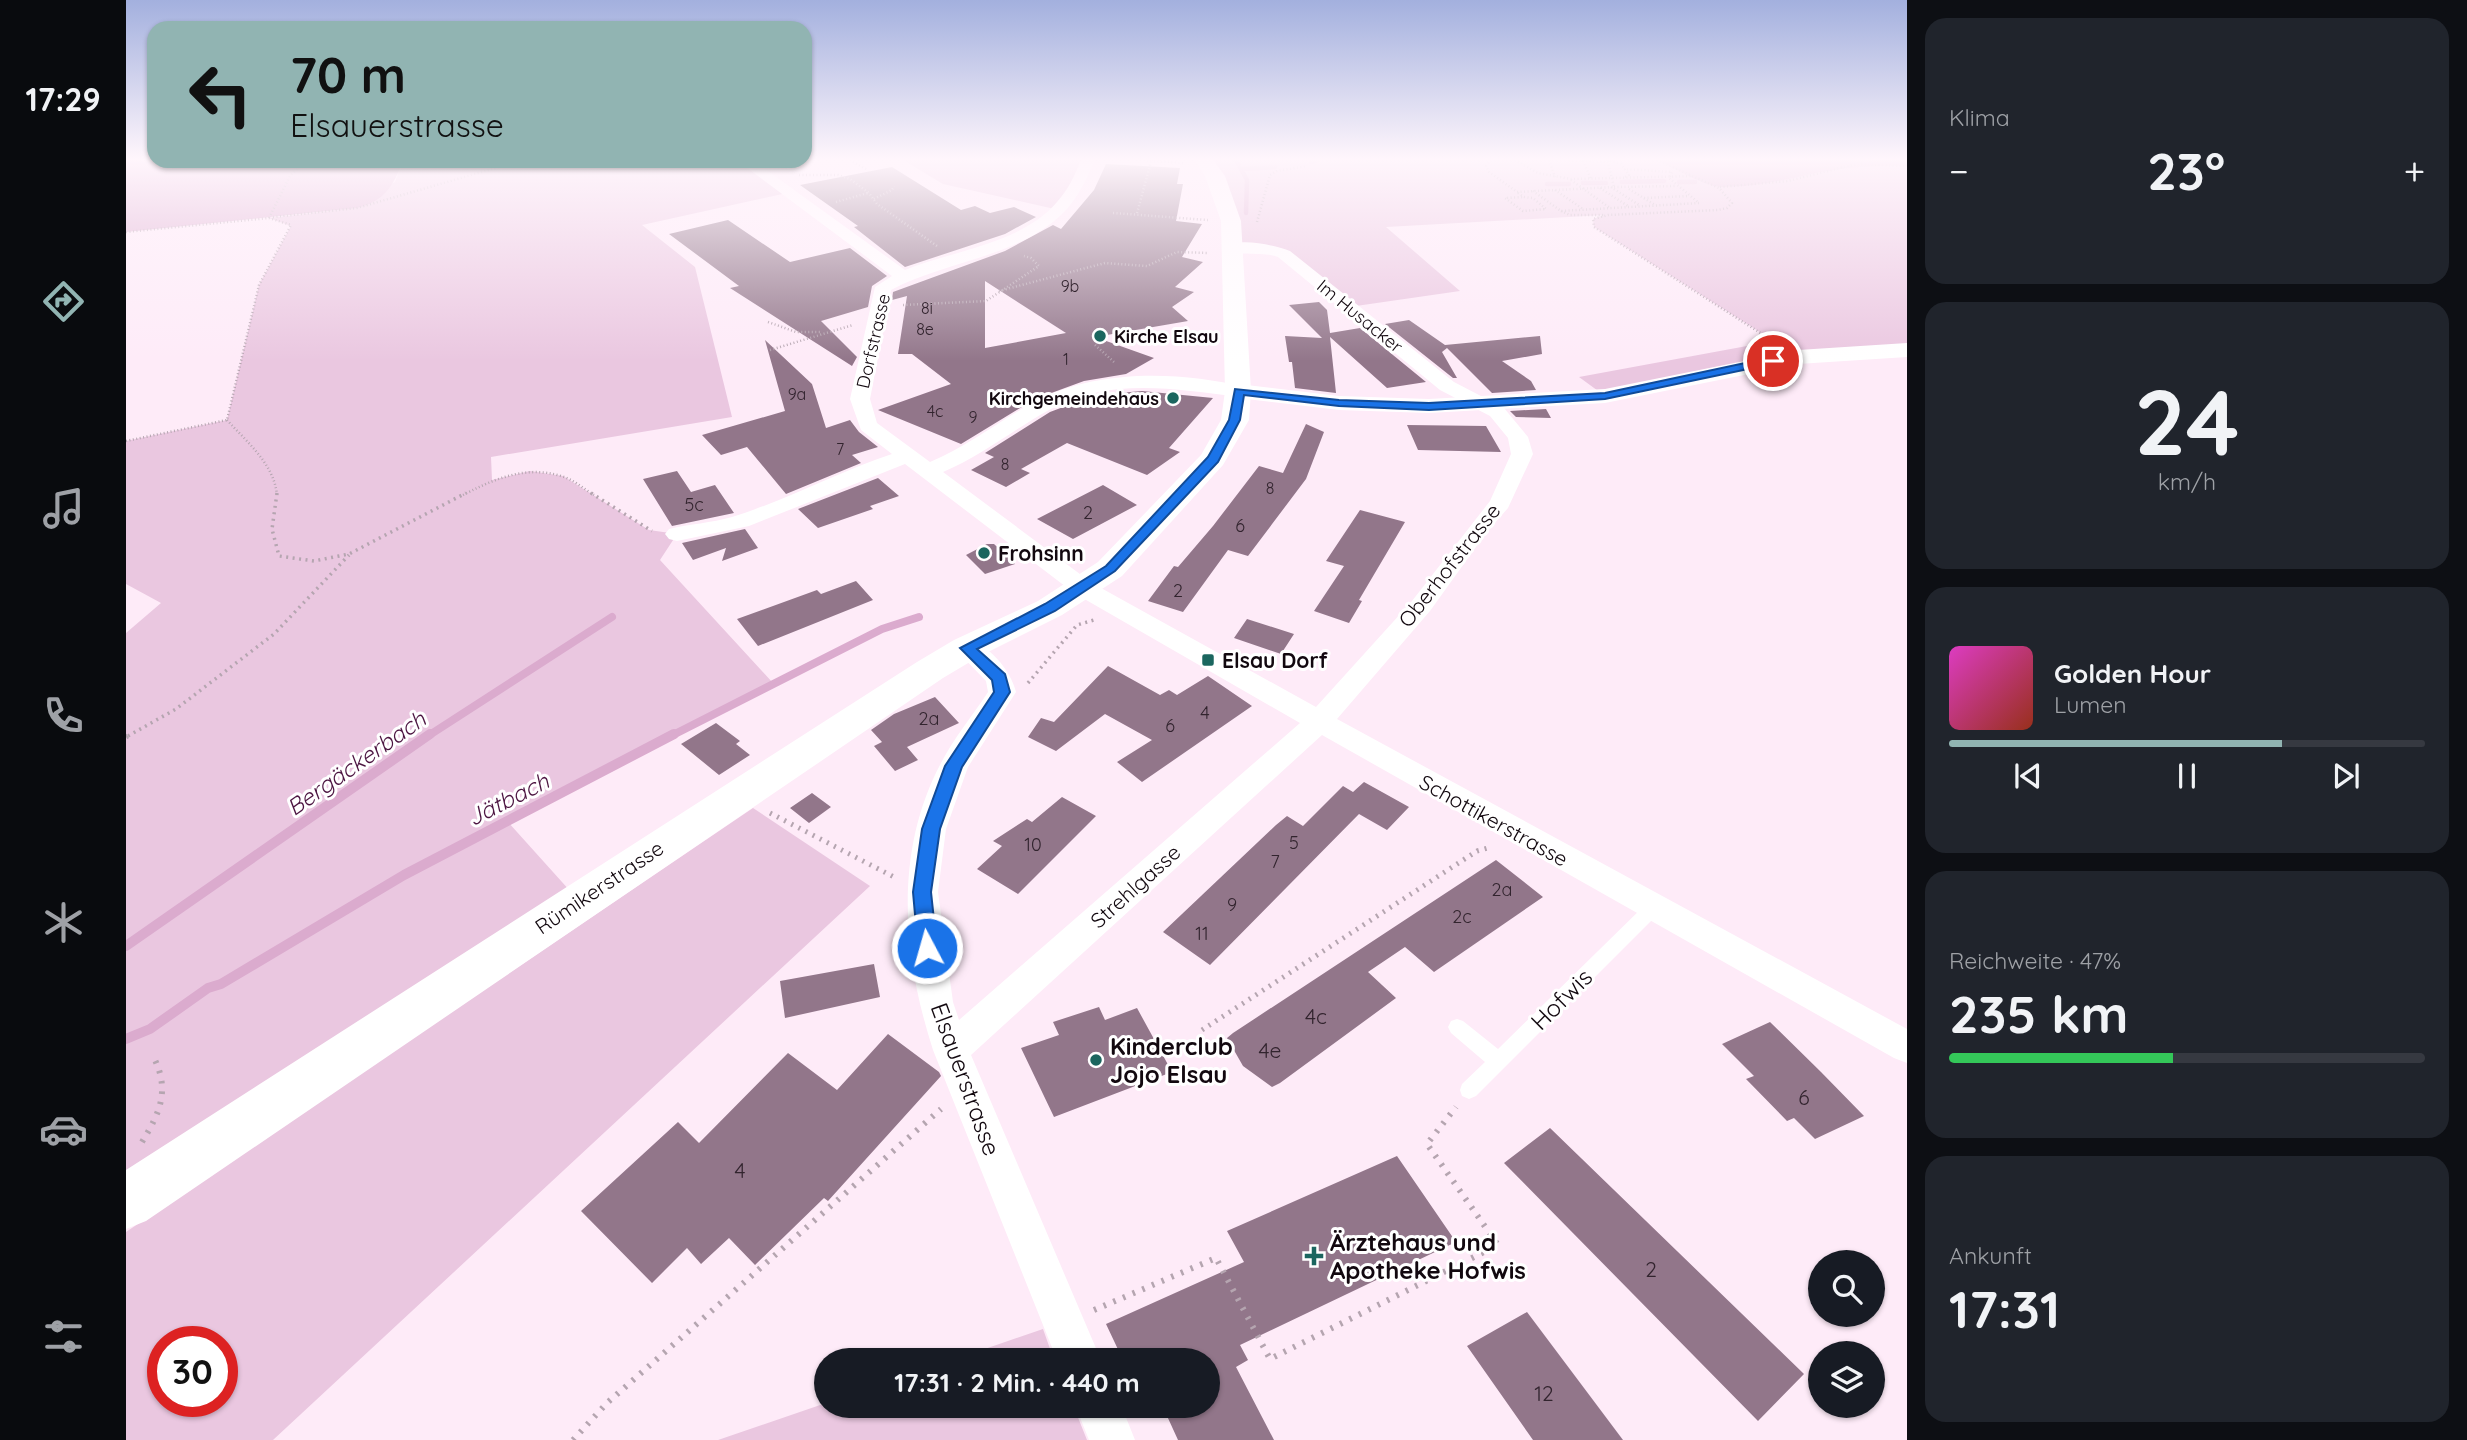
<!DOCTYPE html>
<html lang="de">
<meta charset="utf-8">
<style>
:root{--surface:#171b24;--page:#20242c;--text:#f1f3f6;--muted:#9ea1a6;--line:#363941;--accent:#91b4b2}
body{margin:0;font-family:Quicksand,sans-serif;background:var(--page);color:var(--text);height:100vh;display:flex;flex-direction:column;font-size:26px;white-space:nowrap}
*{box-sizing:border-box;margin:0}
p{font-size:23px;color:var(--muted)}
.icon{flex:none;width:38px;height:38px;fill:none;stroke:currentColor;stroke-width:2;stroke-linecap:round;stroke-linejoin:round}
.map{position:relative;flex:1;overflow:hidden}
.drawer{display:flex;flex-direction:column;gap:18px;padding:18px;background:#0d0f14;width:560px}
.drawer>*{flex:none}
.hud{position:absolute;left:21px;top:21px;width:665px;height:147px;border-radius:21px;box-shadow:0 2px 5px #0004;background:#91b4b2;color:#111;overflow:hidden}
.fabs{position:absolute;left:1682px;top:1250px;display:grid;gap:14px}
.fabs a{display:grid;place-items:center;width:77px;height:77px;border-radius:50%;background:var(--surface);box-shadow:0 2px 5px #0004;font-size:35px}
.speed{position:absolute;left:21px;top:1326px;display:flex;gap:14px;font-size:35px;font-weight:700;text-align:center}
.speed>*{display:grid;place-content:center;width:91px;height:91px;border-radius:50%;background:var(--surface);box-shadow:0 2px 5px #0004;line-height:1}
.speed .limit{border:10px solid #d22;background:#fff;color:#111}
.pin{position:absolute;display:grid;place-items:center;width:60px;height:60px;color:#fff;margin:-30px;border:4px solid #fff;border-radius:50%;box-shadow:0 2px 7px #0007}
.me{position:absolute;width:77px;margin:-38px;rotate:354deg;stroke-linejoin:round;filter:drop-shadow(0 0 5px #0008)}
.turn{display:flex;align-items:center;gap:24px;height:147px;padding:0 28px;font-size:32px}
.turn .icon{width:91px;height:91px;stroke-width:2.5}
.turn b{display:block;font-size:49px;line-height:60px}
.big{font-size:52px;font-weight:700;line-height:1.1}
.drawer .tile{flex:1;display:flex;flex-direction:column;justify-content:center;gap:10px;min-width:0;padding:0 24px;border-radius:21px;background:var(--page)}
.drawer .dial{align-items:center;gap:0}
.dial b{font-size:91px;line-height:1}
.song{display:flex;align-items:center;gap:21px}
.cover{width:84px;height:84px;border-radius:10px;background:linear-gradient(135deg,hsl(310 70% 55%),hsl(10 70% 35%))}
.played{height:7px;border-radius:4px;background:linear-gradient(90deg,var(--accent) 70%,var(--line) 70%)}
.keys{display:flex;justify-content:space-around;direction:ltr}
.heat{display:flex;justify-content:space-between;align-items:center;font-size:38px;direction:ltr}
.charge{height:10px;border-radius:5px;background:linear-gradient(90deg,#34c759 47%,var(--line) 0)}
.trip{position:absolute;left:688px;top:1348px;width:406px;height:70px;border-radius:35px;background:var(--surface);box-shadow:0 2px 5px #0004;font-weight:700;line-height:70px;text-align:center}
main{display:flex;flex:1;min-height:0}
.tab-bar{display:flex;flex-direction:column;width:126px;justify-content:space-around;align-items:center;background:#090b0e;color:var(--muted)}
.tab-bar .icon{width:49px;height:49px}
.tab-bar .selected{color:var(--accent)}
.tab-bar b{font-size:32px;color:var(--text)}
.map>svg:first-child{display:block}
.green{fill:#eac7e0;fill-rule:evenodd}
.forest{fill:#dcaccf}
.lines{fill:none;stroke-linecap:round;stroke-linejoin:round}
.stream-far2{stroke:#dbabce;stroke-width:4.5}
.stream-far1{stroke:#dbabce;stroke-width:8}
.stream{stroke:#dbabce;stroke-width:10}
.building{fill:#92768a;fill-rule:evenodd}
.path-far3{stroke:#b5a5b0;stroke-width:2.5;stroke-dasharray:1 2.5;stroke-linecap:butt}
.path-far2{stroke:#b5a5b0;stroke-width:3.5;stroke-dasharray:2 4.5;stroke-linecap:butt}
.path-far1{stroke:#b5a5b0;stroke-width:5;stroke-dasharray:2 6;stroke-linecap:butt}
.path{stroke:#b5a5b0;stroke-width:6;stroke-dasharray:2.5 8;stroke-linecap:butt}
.service{fill:#fff;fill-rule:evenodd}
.minor{fill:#fff;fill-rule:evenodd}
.tertiary{fill:#fff;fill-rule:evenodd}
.secondary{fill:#fff;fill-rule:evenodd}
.route{fill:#1a73e8;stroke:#114b97;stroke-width:2}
.poi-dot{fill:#1b665f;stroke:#fff;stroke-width:2.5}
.labels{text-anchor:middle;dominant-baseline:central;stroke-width:6;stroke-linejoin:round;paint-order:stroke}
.far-number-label{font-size:16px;fill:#32242e}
.far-street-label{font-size:18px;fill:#12080f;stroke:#fff}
.far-poi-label{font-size:18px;font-weight:bold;fill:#12080f;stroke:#fff;text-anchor:start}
.number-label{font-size:18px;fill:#32242e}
.poi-label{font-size:21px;font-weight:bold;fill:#12080f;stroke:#fff;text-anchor:start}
.street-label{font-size:21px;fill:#12080f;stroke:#fff}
.near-number-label{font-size:21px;fill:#32242e}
.water-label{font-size:23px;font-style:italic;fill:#4c1441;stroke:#fff}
.near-street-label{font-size:24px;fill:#12080f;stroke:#fff}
.near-poi-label{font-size:24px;font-weight:bold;fill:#12080f;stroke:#fff;text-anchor:start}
</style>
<main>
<nav class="tab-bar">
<b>17:29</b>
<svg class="icon selected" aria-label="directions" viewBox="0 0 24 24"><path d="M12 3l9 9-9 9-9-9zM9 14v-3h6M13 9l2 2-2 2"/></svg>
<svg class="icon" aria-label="music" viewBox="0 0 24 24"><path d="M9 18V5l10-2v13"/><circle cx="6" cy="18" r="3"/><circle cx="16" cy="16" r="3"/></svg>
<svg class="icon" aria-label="phone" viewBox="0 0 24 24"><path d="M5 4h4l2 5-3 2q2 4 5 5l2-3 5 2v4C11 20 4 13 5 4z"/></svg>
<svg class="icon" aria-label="climate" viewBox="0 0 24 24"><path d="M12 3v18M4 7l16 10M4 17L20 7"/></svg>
<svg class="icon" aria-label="car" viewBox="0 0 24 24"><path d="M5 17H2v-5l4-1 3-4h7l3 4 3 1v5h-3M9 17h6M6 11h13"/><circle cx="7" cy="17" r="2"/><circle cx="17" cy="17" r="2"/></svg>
<svg class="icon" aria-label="filters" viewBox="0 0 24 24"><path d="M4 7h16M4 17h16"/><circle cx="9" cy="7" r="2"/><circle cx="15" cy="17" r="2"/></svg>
</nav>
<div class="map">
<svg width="1781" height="1440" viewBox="0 0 1781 1440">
<rect width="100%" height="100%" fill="#feebf8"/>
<path class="green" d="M777,160H962L933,210L817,184Z
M1078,160H1531C1544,166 1583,187 1595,187C1659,188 1718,157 1781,166V350L1729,351L1479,396L1453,377L1648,341L1468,227L1467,219L1478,215L1260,227L1334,291L1223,307L1158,254L1108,247L1089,176Z
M277,161H619L661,193L516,225L569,267L606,417L365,457L366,480L404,471L437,476L523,530L551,534L534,560L647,683L382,822L445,892L0,1173V633L35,603L0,584V441L101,420L133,285L165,226L143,218L214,210L269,182Z
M627,808L744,886L147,1440H0V1232ZM37,1342H96V1402H37Z
M917,1329L928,1360H827Z
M700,1403L947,1405L961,1440H592Z"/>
<path class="forest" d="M0,160L28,161H277C267,186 259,201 231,208L0,232Z
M1531,160H1781V166C1717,157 1661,188 1595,187C1580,187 1546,167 1531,160Z"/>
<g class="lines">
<path class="stream-far2" d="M1110,160L1121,180L1120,213
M1185,162L1191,160
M1116,169L1149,167
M1496,182L1538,181
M1553,182H1569
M1457,183H1480
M1593,183C1656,180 1717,160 1781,164
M1421,184H1443"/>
<path class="stream-far1" d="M302,736L486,617
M545,736L756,629L793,617"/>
<path class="stream" d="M0,946L304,734
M0,1039L24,1029L82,988L95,984L278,875L548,734"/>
</g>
<path class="building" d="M980,164L1054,168L1051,184H1057L1050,221L1076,224L1056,257L1077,262L1049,287L1068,292L1046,307L1062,321L969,337L1028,358L1000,374L958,381L909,399L835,444L752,410L825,384L786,354H772L781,296L766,300L767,292L879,251L927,225L935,229L968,190ZM859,281L940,333L859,348Z
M766,167L835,210L849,206L864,213L888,207L910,217L879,234L779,267L728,227L732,226L674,185Z
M602,220L664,262L724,248L761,276L746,286L742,307L695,321L731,357L726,366L604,288L613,286L543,234Z
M1193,302L1201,310L1204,333L1234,328L1300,382L1261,388L1204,337L1210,393L1169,388L1166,362H1163L1159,336L1196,338L1163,305Z
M1283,320L1319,345L1414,336L1416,354L1376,361L1405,381L1410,390L1366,393L1321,348L1316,352L1331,378H1327L1259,324Z
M639,340L686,384L700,428L724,420L733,432L752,447L726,455L735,463L660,494L621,447L595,455L576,435L659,411Z
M1016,391L1087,398L1043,448L1054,452L1021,475L941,443L895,469L904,473L880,487L845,470L868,457L859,453L924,412L969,395Z
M1420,409L1425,418L1390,417L1384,411Z
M1180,424L1198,432L1180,479L1122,556L1102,550L1057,612L1022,601L1048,566L1052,567L1087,526L1133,466L1157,473Z
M1281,425L1360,426L1375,452L1292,450Z
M551,471L565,492L589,485L608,513L546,526L517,479Z
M752,478L773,496L744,506L747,509L692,528L672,509Z
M977,485L1011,505L947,539L911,519Z
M1234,510L1279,522L1233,600L1236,601L1223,623L1188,611L1218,566L1200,561Z
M619,529L632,548L596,561L600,548L567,560L556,543Z
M861,544H868L889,564L859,574L840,555Z
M730,581L747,600L632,646L611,619L691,590L695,594Z
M1121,619L1168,634L1155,654L1108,638Z
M982,666L1034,695L1043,690L1051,695L1082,676L1126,706L1016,782L991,762L1026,740L979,714L930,751L902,737L915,718L928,722Z
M809,697L833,723L781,747L792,760L769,771L748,746L756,742L745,730L768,714Z
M590,723L614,741L610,744L624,755L593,775L555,744Z
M1238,782L1283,807L1261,830L1233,814L1084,965L1037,932L1150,825L1161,816L1177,826L1217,786L1227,792Z
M686,793L705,807L683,823L664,808Z
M936,797L970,816L892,894L851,869L876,846L867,841L901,819L906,822Z
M1370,860L1417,897L1308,972L1279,947L1242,972L1270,998L1154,1083L1146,1087L1117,1066L1101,1038L1107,1033Z
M748,964L754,997L659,1018L654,981Z
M973,1007L979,1020L1011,1008L1046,1072L928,1117L895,1048L933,1035L927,1022Z
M1644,1022L1695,1072L1738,1116L1689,1139L1668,1118L1661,1121L1620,1079L1628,1076L1596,1044Z
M762,1034L813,1072L815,1076L702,1201L698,1198L629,1265L603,1238L575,1264L561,1248L526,1283L455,1211L552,1122L573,1143L662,1053L711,1090Z
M1424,1128L1678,1374L1632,1421L1378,1163Z
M1271,1156L1330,1242L1114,1345L1122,1360L1110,1367L1148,1440H1052L1036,1405H1082V1360H997L980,1324L1118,1262L1101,1231Z
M1401,1312L1497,1440H1407L1341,1346Z"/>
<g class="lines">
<path class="path-far3" d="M724,160L740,169
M1014,160L1057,163
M1365,160L1360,166L1363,172L1391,192L1488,187L1482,162L1443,160
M1389,160L1412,173L1445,179L1566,176
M1423,160L1429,177
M1481,160L1495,164L1503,175L1499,177
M1531,160L1593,188L1606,203L1601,208L1592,210L1482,215L1467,219L1468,227L1647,341
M1457,161L1465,179
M673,175H712L724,179L743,193L751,204L811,246
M1445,180L1484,208
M1485,187L1513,205
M1488,187L1549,186
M1594,187L1662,181L1730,164L1781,166
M1474,188L1502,206
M1503,189L1529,205
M1429,190L1457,209
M1407,191L1435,211L1573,203L1543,178L1546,172L1498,169
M1392,193L1398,197
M1398,197L1407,198L1420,209L1397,211L1379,198Z
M1518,198L1563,196
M748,199L766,190L768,186
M710,202L742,193
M1435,211L1444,215H1478
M987,213L1082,220
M1011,213L1025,162
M147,217L231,208L373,167L408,161
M143,218L164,176L179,161
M1131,222L1144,175L1151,171L1181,166
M0,232L143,218L165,225L133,285L101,420
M873,291L979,263L1021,266L1051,252L1083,253
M777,305L860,301L913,266L905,258L898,256
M642,322L670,332H695
M969,345L988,362
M644,350L727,325
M101,420C121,442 148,464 151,495
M0,441L101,420
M337,495C368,479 400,465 435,476C447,479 458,489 468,495"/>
<path class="path-far2" d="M151,493L146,529L153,556L188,561L223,554L340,493
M465,493L526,531
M902,683L951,625L968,620
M2,736L50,709L148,634L223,555"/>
<path class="path-far1" d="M0,737L5,734
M644,813L770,878
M1076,1030L1351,851L1365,847"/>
<path class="path" d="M16,1142C33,1114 44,1092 29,1060
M968,1310L1090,1258L1144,1359L1372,1245L1301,1144L1330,1107
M447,1440L481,1403L815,1109"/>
<path class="service" d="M1527,901L1533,903L1535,908L1533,913L1350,1096L1343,1099L1336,1096L1334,1090L1336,1084L1359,1062L1325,1033L1322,1027L1325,1021L1331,1019L1337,1021L1372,1049L1521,903Z"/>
<path class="minor" d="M955,160H969C961,178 952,198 938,212C894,257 819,261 765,290L744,399L751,423L804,462C842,446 874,420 910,401C971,369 1053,371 1119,387L1122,391L1112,397C1048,389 983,377 923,410C887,430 855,456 817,472L966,583L1190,707L1286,601L1364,501L1385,454L1382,438L1364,416L1314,390L1152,257C1137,251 1112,258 1100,247C1112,237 1149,245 1164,251L1328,382L1378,408L1402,437L1407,454L1382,508L1360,533L1304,611L1211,719L1781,1029V1063L1768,1058L1196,735L845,1055L975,1360H931L807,1050C777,957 767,853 815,763C828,738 847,715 862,692L860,681L828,648L832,642C857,635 885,670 890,692L842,767L820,829L812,892L827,1002L833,1020L1174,723L948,593L779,464L623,526L551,541L543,539L539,534L543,529C564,524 585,523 606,517C661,500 712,472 766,454L735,430L724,399L749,287L766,276L612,161H628L779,270C828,250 895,244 931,202C942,190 949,175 955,160Z
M949,1405H995L1009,1440H963Z"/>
<path class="tertiary" d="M1781,343V357L1672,364L1479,403L1303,413L1213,410L1112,398L1103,396L1100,391L1103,386L1112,384L1213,396L1303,399L1479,389L1672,350Z"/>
<path class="secondary" d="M1069,160H1087L1099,176L1115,221L1125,391L1123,420L1097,465L996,576L936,615L854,656L817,678L20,1221L0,1229V1170L791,662L828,640L912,601L972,562L1075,455L1095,420L1099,391L1095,221L1079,176Z"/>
</g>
<linearGradient id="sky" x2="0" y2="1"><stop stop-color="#a3b0de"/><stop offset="0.44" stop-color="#fff6fc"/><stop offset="1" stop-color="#fff6fc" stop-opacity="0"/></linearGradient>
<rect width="1781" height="361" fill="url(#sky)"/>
<path class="route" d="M1647,357L1651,358V363L1479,399L1303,410L1213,406L1118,395L1114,420L1092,462L989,571L929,611L851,649L879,674L884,692L836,767L814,829L805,892L811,948L808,954L801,956L795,954L792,948L787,892L796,829L819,766L868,692L866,680L834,648L919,604L980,566L1082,457L1103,420L1109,389L1213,400L1303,403L1479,393Z"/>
<g class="poi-dot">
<circle cx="974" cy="336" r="7"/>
<circle cx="1047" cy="398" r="7"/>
<circle cx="858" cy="553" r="7"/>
<rect x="1075" y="653" width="14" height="14" rx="3.5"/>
<circle cx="970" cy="1060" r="7"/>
<path d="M1184.5 1245.5h7v7h7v7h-7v7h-7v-7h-7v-7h7z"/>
</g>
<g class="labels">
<g class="far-number-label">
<text x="944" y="286">9b</text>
<text x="801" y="308">8i</text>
<text x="799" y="329">8e</text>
<text x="940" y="359">1</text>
<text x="671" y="394">9a</text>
<text x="809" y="411">4c</text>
<text x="847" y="417">9</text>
<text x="714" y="449">7</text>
<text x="879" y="464">8</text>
<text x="1144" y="488">8</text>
</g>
<g class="far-street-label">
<text transform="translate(1234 316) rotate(39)">Im Husacker</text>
<text transform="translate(747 341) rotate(-77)">Dorfstrasse</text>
</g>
<g class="far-poi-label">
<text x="988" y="336">Kirche Elsau</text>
<text x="1033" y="398" text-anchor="end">Kirchgemeindehaus</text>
</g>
<g class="number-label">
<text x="568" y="504">5c</text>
<text x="962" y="512">2</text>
<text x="1114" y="525">6</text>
<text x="1052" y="590">2</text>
<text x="1079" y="712">4</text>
<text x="803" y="718">2a</text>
<text x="1044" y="725">6</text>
<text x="1168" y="842">5</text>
<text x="907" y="844">10</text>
<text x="1149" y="861">7</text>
<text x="1376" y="889">2a</text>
<text x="1106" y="904">9</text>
<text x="1336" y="916">2c</text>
<text x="1076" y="933">11</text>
</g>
<g class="poi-label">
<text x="872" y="553">Frohsinn</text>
<text x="1096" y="660">Elsau Dorf</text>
</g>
<g class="street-label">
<text transform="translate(1323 565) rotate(-52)">Oberhofstrasse</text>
<text transform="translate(1368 820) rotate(29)">Schottikerstrasse</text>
<text transform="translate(1009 886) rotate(-42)">Strehlgasse</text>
<text transform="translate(473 887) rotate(-34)">Rümikerstrasse</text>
</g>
<g class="near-number-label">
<text x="1190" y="1016">4c</text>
<text x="1144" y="1050">4e</text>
<text x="1678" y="1097">6</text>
<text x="614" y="1170">4</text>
<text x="1525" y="1269">2</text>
<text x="1418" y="1393">12</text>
</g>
<g class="water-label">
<text transform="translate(230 763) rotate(-35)">Bergäckerbach</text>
<text transform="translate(382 799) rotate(-27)">Jätbach</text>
</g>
<g class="near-street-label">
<text transform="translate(1435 999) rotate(-45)">Hofwis</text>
<text transform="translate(840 1079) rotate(70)">Elsauerstrasse</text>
</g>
<g class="near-poi-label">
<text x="984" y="1046">Kinderclub<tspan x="984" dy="28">Jojo Elsau</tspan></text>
<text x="1204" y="1242">Ärztehaus und<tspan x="1204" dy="28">Apotheke Hofwis</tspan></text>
</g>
</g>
</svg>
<div class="fabs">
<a><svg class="icon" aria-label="search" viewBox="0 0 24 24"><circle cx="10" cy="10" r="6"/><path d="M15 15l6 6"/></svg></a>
<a><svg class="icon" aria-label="layers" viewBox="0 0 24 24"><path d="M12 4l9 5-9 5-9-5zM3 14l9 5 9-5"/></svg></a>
</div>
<div class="speed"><div class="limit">30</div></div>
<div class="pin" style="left:1647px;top:361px;background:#d93025"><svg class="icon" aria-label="arrive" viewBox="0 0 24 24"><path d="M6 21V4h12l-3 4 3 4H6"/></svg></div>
<svg class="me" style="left:801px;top:948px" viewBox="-20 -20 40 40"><circle r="17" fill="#1a73e8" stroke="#fff" stroke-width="3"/><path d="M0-11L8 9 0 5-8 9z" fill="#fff"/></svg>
<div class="trip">17:31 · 2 Min. · 440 m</div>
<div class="hud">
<div class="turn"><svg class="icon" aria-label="left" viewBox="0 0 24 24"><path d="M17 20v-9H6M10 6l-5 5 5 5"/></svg><div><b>70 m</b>Elsauerstrasse</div></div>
</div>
</div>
<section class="drawer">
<div class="tile"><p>Klima</p>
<div class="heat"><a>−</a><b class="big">23°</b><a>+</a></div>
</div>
<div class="tile dial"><b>24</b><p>km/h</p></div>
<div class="tile">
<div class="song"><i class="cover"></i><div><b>Golden Hour</b><p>Lumen</p></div></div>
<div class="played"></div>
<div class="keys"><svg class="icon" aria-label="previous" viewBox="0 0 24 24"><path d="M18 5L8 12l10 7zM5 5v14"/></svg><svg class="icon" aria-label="pause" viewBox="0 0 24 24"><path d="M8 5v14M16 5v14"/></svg><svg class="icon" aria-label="next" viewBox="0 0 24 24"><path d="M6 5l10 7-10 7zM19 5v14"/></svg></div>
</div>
<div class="tile"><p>Reichweite · 47%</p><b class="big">235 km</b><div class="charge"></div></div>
<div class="tile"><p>Ankunft</p><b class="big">17:31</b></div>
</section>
</main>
